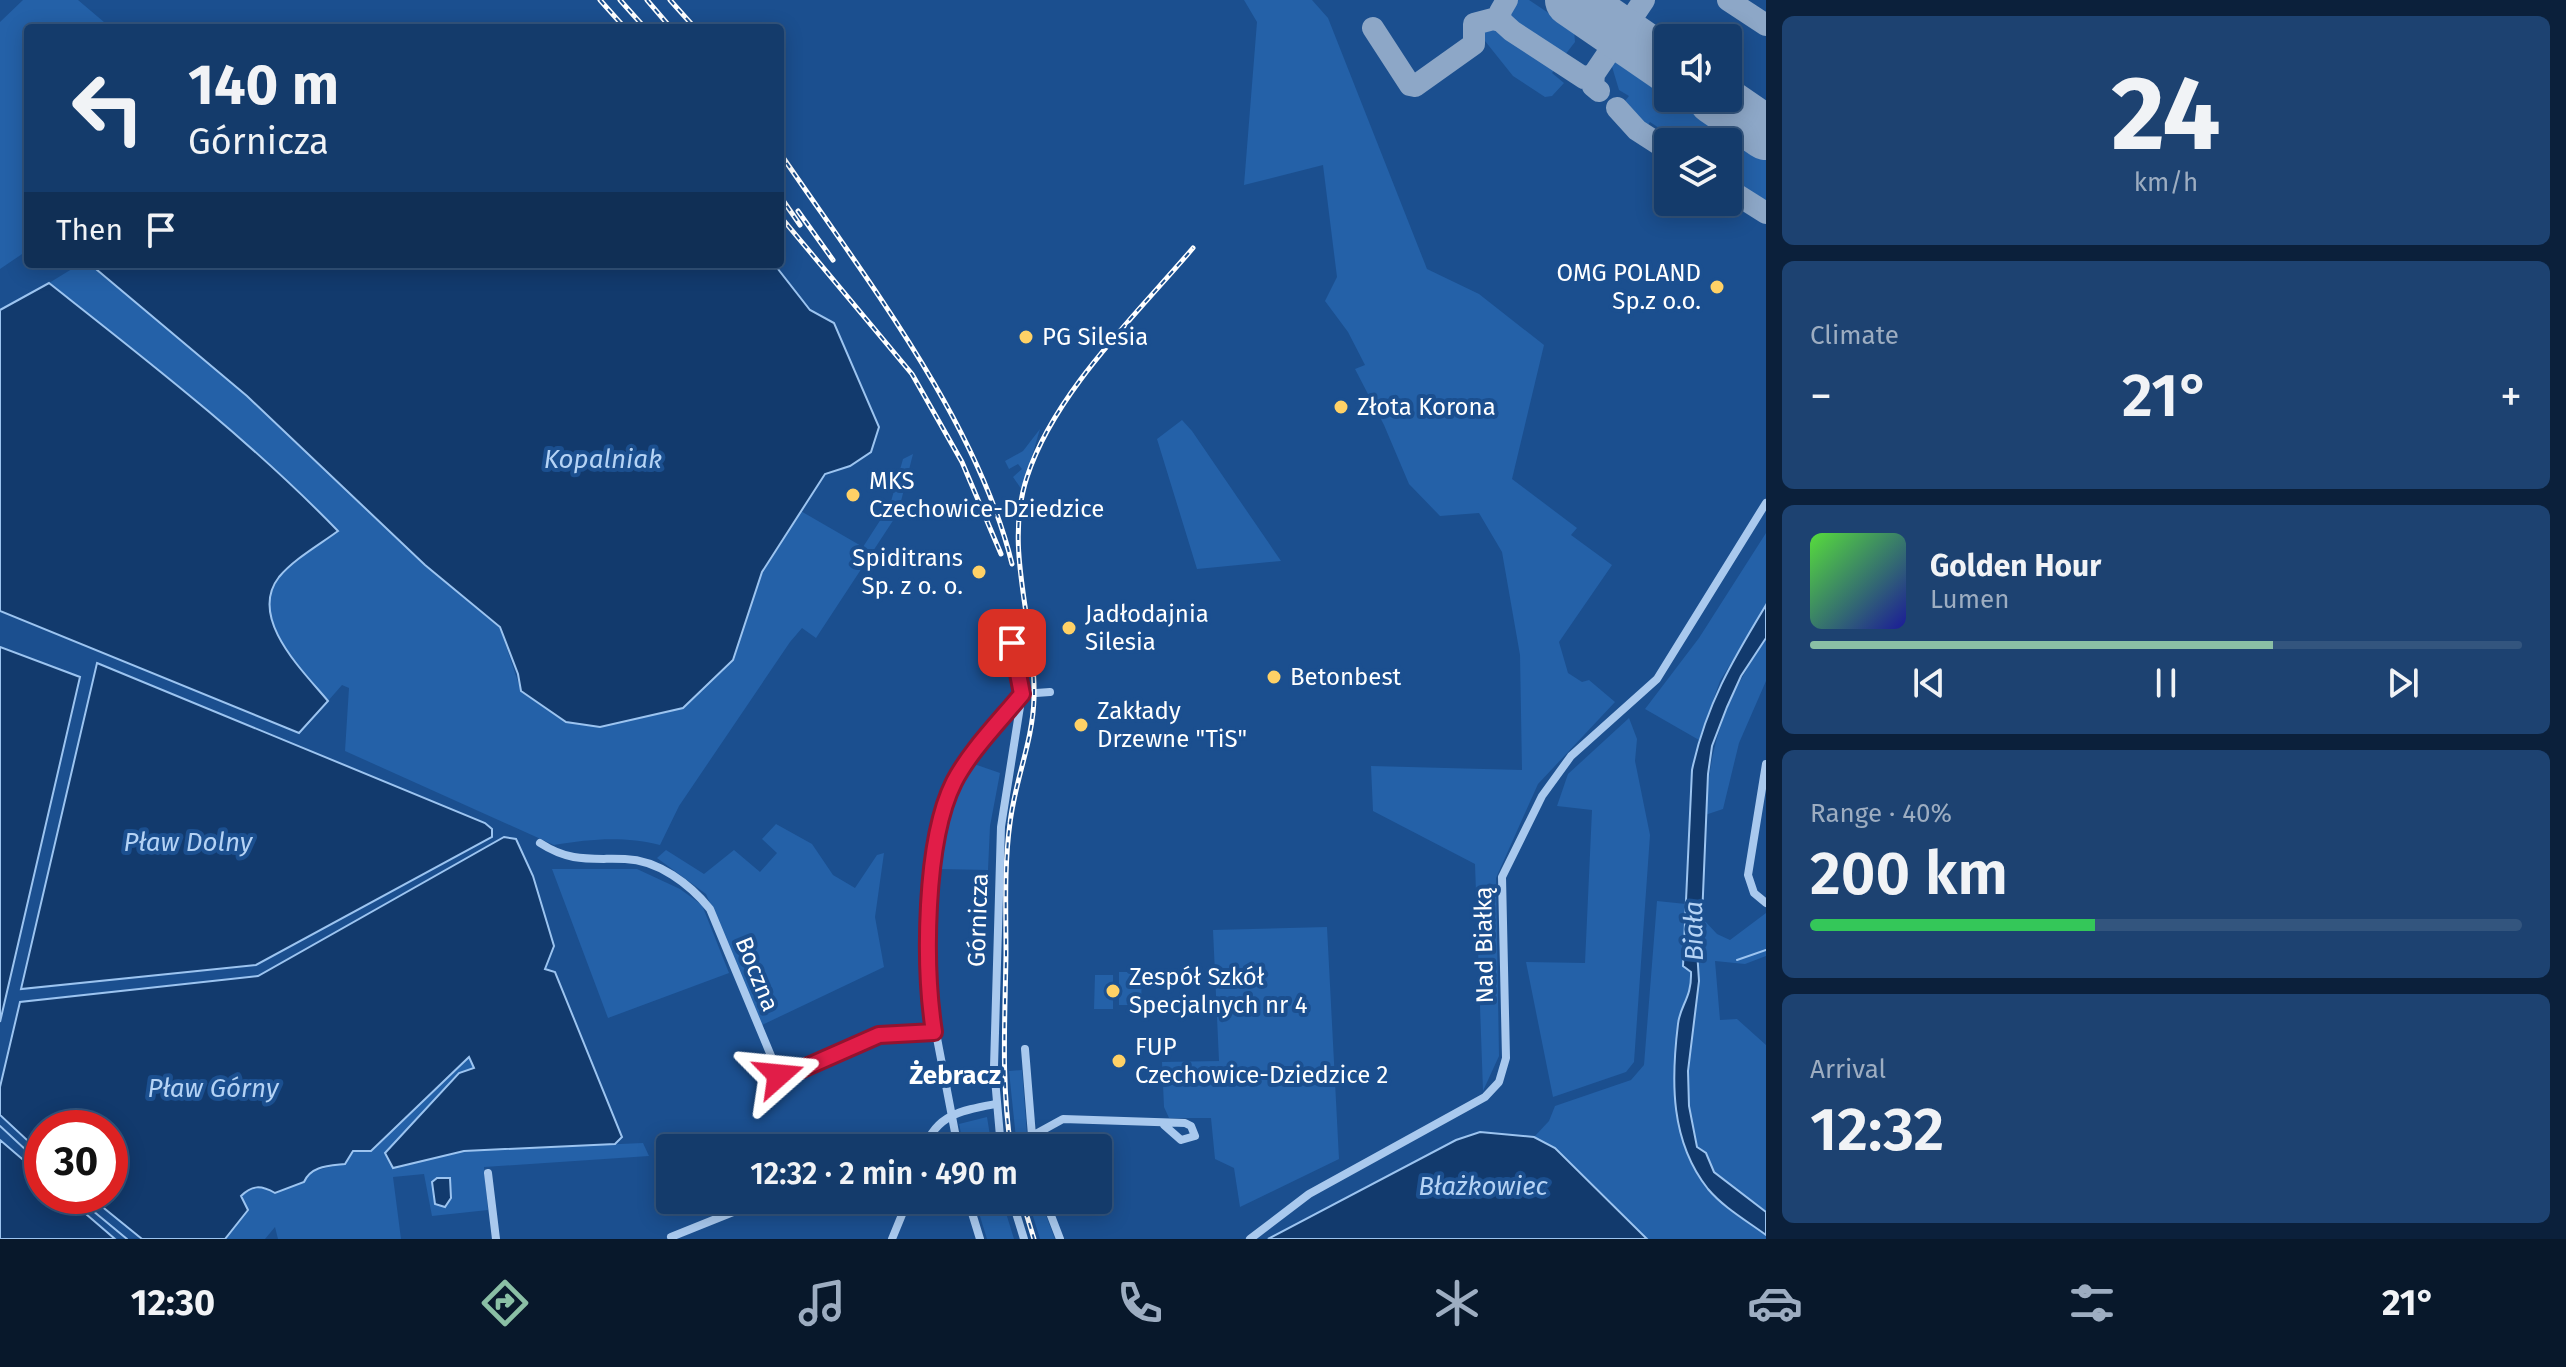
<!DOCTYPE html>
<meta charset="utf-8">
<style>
:root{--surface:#143b6b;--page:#1d4271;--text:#f1f3f6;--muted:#9dadc1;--line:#33557e;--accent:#8abfa5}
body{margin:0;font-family:"Fira Sans",sans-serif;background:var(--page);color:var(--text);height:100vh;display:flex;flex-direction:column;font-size:30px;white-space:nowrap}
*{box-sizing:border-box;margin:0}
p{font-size:26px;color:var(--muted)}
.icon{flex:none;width:44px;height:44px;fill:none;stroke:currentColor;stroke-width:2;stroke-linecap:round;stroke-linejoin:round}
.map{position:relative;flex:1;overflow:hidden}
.drawer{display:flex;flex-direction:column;gap:16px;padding:16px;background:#0b203b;width:800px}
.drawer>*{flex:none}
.hud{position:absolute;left:24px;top:24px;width:760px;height:244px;border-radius:8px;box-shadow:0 4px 20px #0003,0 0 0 2px var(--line);background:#143b6b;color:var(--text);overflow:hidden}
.tools{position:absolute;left:1654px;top:24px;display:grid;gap:16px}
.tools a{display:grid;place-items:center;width:88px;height:88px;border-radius:8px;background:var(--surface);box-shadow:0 4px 20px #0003,0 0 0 2px var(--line);font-size:40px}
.speed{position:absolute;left:24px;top:1110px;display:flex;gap:16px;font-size:40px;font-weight:700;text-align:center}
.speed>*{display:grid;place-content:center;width:104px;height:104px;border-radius:50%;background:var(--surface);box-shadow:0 4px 20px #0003,0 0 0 2px var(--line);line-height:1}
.speed .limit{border:12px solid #d22;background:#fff;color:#111}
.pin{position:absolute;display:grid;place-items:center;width:68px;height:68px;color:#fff;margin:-34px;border-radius:16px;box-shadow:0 4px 12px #0006}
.me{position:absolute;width:88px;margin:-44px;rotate:72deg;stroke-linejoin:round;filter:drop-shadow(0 0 6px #0008)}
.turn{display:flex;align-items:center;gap:28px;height:168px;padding:0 32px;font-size:36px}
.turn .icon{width:104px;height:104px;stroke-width:2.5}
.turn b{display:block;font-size:56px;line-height:68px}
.then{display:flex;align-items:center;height:76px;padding:0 32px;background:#0003;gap:16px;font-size:30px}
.big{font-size:60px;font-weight:600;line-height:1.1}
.drawer .tile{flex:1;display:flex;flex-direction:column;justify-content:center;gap:12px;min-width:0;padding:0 28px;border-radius:12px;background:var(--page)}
.drawer .dial{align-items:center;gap:0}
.dial b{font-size:104px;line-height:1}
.song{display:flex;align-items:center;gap:24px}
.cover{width:96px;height:96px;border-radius:12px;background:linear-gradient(135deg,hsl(110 70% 55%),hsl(240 70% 35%))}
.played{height:8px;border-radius:4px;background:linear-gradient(90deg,var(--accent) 65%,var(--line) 65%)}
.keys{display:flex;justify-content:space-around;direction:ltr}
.heat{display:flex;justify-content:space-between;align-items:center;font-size:44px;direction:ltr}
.charge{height:12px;border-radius:6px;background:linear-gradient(90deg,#34c759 40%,var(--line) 0)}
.trip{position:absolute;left:656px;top:1134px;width:456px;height:80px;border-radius:8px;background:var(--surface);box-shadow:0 4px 20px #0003,0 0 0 2px var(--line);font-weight:600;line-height:80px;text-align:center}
.tabs{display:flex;height:128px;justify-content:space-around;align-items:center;background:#08182b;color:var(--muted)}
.tabs .icon{width:56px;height:56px}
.tabs .active{color:var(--accent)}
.tabs b{font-size:36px;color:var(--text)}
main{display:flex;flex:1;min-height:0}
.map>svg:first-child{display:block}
.green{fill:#2461a8}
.water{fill:#123a6d;stroke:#9cc4f0;stroke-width:2}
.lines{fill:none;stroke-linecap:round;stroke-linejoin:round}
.stream{stroke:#9cc4f0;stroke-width:2}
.taxiway{stroke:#8da7c7;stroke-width:22}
.runway{stroke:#8da7c7;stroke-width:54}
.street{stroke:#a9c9ee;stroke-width:8}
.rail-casing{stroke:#fff;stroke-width:5}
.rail{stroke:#1b4f8f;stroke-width:2;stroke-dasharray:6;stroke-linecap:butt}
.route-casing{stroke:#92132f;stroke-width:20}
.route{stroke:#e11d48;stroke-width:14}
.poi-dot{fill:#ffd166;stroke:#1b4f8f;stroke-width:3}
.labels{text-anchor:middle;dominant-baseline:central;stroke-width:8;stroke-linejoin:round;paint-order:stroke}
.poi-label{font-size:24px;fill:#fff;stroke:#1b4f8f;text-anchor:start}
.street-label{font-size:24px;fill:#fff;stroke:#1b4f8f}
.water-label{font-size:26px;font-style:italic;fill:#b5d3f5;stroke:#1b4f8f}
.neighbourhood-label{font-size:26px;font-weight:bold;fill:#fff;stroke:#1b4f8f}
</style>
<main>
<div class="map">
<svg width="1766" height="1239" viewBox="0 0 1766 1239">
<rect width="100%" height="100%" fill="#1b4f8f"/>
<path class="green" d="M23,0H78L111,28H28V250L0,269V22Z
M1244,0H1312L1328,18L1427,269L1479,294L1544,345L1512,479L1577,528L1571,535L1612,565L1559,642L1568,673L1582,682L1589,680L1615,702L1538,784L1496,878L1499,1056L1483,1091L1475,864L1373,811L1371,766L1522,770L1520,655L1502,552L1479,513L1440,516L1409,484L1384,425L1355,369L1365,365L1348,332L1325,301L1337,277L1323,165L1244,185L1257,22Z
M1515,0H1529L1574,30L1575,42L1561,60L1508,22L1506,17Z
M1485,25L1507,32L1557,67L1552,73L1564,83L1552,96L1545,97L1513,76L1477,31Z
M1610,60H1618L1668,94V98H1674L1766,160V206L1729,183L1728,142H1680L1650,122L1647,126L1635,118L1625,101L1629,96L1619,90Z
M80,264H90L247,396L425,565L500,628L521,691L600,727L683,708L733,660L762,572L799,510L863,547L890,505L903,459L913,454L898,513L816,638L802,628L790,642L679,806L660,845C623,836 591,839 554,845L345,751L349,688L342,685L328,701C304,673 247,618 279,577C295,558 320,546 338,531C249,439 149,362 49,283Z
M1182,420L1192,431L1281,561L1197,569L1157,439Z
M1040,429L1022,490L1013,477L1022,469L1018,464L1009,469L1005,461L1023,451Z
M1766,533V605L1720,681L1699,740L1645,709L1699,638Z
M1766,638V681L1739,743L1723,809L1705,815C1710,741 1726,699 1766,638Z
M1629,718L1637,739L1635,761L1650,835L1634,1062L1626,1072L1553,1097L1526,962L1585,963L1592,810L1557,806L1568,774Z
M974,764L1000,773L990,826L988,870L940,869L949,808Z
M776,824L812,844L833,875L855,888L877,855L884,853L875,917L884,967L762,1025L706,894L657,858L666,850L704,874L734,850L760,872L777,853L762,839Z
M552,869H637L680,889L702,905L729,973L608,1018Z
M1657,901L1686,904L1683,966L1691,972C1692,998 1680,1005 1678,1024C1671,1081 1670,1141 1708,1189C1724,1208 1747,1221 1766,1235V1239H1647L1555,1148L1534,1137L1549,1121L1555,1106L1631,1080L1644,1065Z
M1766,913V956L1745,964L1715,961L1720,1020L1737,1019L1766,1045V1212L1714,1172L1706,1153L1697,1147L1689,1106L1688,1071L1702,918L1717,934L1730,940Z
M1327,927L1339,1159L1240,1207L1234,1168L1215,1159L1211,1118H1169L1164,1107L1162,1062L1219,1061L1213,930Z
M1119,972H1142L1141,1005H1119Z
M1095,975H1113V1009H1094Z
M469,1056L474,1068L393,1168L464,1151L643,1143L649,1156L484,1167L488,1210L432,1216L424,1174L393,1177L401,1239H278L275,1227L265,1239H225L241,1196L249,1188L345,1163L352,1151Z
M1022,1070L1028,1148H1017L1009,1071Z
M987,1117L992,1148H964L959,1124Z
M975,1200H1002L1014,1239H987Z
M1028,1200H1040L1055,1239H1040Z"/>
<path class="water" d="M90,264H774L810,310L834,323L879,427L871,452L850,466L825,474L762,572L733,660L683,708L600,727L566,722L521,691L518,674L500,627L425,565L247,396Z
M49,283C149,362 250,440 338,531C319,545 294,559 279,577C247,618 304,672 328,701L299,733L0,611V310Z
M1766,605V638L1741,676L1727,707L1712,746L1708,774L1702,918L1697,950L1699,981L1688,1071L1689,1106L1697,1147L1706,1153L1714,1172L1766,1212V1235C1747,1221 1724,1208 1708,1189C1670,1141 1671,1081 1678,1024C1680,1005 1692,998 1691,972L1683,966L1692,770C1706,705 1732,661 1766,605Z
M0,647L80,677L0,1022Z
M97,663L485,823L492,829V837L256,965L21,989Z
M504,837L516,839L533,876L554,946L545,969L555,972L622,1137L615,1144L464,1151L393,1168L385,1153L459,1073L474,1068L469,1057L371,1151H353L345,1164C328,1166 311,1166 304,1182L275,1193C261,1185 252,1185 241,1196L248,1210L225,1239H142L89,1196H110V1128H42V1154L0,1115V1087L20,1002L258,976Z
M1480,1132L1534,1137L1555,1148L1647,1239H1268L1456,1140Z
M0,1140L42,1176V1196H65L115,1239H0Z
M437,1178H450L451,1198L445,1207L435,1204L432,1182Z"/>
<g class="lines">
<path class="stream" d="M1737,960L1766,950
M0,1126L42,1165
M75,1196L127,1239"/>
<path class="taxiway" d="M1507,0L1500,12L1501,21L1512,31L1584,78L1594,74
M1728,0L1766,25
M1373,28L1410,85L1415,86L1474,44V24L1493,19L1501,21
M1599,91L1593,86L1594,74L1644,0
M1617,108L1637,130L1668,150
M1728,189L1766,213"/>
<path class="runway" d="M1572,0L1668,66
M1715,98L1766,133"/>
<path class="street" d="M1022,694L1050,692
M1766,764L1748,875L1754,893L1766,903
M540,843C571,863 591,858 625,859C658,860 690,884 710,909L779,1075L786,1076L879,1035L934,1032
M1025,1049L1033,1148
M1032,1136L1063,1119L1185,1123L1191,1126L1195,1136L1181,1140L1164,1125
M889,1148L929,1136
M925,1148C936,1114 964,1110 996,1104
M958,1148L928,991L936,834L944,803L956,778L1021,695
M1001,1148L994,1067L1001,827L1022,694L1012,643
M488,1173L496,1239
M968,1200L980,1239
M1012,1200L1024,1239
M1045,1200L1060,1239
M671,1237L763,1200
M892,1239L908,1200
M1250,1239L1309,1194L1485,1097L1499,1082L1506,1058L1502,877L1542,796L1571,756L1657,679L1766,503"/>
<defs>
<path id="rail" d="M600,0L625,28
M620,0L645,28
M647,0L671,28
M670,0L695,28
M780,153C863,275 977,420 1012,564
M780,196L800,225
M798,211L833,260
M780,216L912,374L962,462L1001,554
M1011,1148C1001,1084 1005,1019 1006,955C1006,911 1004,866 1010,823C1015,780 1033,741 1034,698C1036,624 1003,550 1027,477C1054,393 1136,315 1193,248
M1022,1200L1034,1239"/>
</defs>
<use href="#rail" class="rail-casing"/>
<use href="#rail" class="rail"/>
</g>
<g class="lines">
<defs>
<path id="route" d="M779,1075L786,1076L879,1035L934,1032C924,967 924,842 954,782C970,751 999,722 1022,694L1012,643"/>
</defs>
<use href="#route" class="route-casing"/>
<use href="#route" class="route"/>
</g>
<g class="poi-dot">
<circle cx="1717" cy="287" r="8"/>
<circle cx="1026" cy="337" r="8"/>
<circle cx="1341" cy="407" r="8"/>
<circle cx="853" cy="495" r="8"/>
<circle cx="979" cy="572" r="8"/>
<circle cx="1069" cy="628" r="8"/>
<circle cx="1274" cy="677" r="8"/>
<circle cx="1081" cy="725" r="8"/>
<circle cx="1113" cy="991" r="8"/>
<circle cx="1119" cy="1061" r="8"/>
</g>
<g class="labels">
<g class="poi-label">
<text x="1701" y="273" text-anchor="end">OMG POLAND<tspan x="1701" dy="28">Sp.z o.o.</tspan></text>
<text x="1042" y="337">PG Silesia</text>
<text x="1357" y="407">Złota Korona</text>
<text x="869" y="481">MKS<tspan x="869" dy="28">Czechowice-Dziedzice</tspan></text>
<text x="963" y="558" text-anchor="end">Spiditrans<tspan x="963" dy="28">Sp. z o. o.</tspan></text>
<text x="1085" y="614">Jadłodajnia<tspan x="1085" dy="28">Silesia</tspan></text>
<text x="1290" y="677">Betonbest</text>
<text x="1097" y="711">Zakłady<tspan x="1097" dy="28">Drzewne "TiS"</tspan></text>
<text x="1129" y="977">Zespół Szkół<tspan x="1129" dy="28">Specjalnych nr 4</tspan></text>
<text x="1135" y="1047">FUP<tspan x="1135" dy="28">Czechowice-Dziedzice 2</tspan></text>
</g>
<g class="street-label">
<text transform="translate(978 920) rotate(-88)">Górnicza</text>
<text transform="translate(1484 945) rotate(-91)">Nad Białką</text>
<text transform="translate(757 974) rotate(68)">Boczna</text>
</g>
<g class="water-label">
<text x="603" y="459">Kopalniak</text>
<text x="188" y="842">Pław Dolny</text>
<text transform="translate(1694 931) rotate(-91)">Biała</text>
<text x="213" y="1088">Pław Górny</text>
<text x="1483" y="1186">Błażkowiec</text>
</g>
<g class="neighbourhood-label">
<text x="955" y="1075">Żebracz</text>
</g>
</g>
</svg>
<div class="tools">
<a><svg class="icon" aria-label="sound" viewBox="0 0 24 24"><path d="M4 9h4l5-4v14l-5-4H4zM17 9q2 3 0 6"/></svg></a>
<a><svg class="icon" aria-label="layers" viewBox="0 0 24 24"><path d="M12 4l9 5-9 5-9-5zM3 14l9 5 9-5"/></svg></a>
</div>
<div class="speed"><div class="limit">30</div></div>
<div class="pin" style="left:1012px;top:643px;background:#d93025"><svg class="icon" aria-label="arrive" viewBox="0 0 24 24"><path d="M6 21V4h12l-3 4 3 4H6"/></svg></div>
<svg class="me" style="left:779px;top:1075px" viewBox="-20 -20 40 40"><path d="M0-17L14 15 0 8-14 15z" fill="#e11d48" stroke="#fff" stroke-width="4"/></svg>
<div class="trip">12:32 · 2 min · 490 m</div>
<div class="hud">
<div class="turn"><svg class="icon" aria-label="left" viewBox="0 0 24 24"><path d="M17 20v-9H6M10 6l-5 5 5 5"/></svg><div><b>140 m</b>Górnicza</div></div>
<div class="then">Then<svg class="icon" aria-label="arrive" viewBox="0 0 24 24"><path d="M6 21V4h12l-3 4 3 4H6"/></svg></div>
</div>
</div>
<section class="drawer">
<div class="tile dial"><b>24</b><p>km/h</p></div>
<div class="tile"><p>Climate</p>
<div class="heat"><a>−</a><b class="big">21°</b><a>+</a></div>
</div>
<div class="tile">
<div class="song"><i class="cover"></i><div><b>Golden Hour</b><p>Lumen</p></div></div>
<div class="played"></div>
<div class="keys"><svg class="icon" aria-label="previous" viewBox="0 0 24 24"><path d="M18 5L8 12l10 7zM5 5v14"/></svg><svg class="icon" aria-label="pause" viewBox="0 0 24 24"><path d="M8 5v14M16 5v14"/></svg><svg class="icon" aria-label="next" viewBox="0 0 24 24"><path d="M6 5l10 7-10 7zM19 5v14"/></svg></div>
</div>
<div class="tile"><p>Range · 40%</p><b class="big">200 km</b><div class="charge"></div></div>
<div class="tile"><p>Arrival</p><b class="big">12:32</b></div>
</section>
</main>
<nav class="tabs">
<b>12:30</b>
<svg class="icon active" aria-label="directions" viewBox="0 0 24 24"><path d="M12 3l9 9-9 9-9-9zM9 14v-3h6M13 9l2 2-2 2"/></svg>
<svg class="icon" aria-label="music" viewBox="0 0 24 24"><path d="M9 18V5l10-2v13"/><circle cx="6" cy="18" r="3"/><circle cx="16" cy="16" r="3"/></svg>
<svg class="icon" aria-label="phone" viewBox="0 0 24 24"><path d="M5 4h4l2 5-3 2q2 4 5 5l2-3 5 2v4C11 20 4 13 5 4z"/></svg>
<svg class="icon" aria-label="climate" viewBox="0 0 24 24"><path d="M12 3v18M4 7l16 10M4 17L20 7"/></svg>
<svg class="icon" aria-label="car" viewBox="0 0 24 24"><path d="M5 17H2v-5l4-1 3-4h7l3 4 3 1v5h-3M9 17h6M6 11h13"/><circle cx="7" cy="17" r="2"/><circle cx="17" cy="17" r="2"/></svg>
<svg class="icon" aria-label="filters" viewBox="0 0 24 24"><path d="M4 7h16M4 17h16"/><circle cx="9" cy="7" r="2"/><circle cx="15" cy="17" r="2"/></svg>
<b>21°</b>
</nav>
